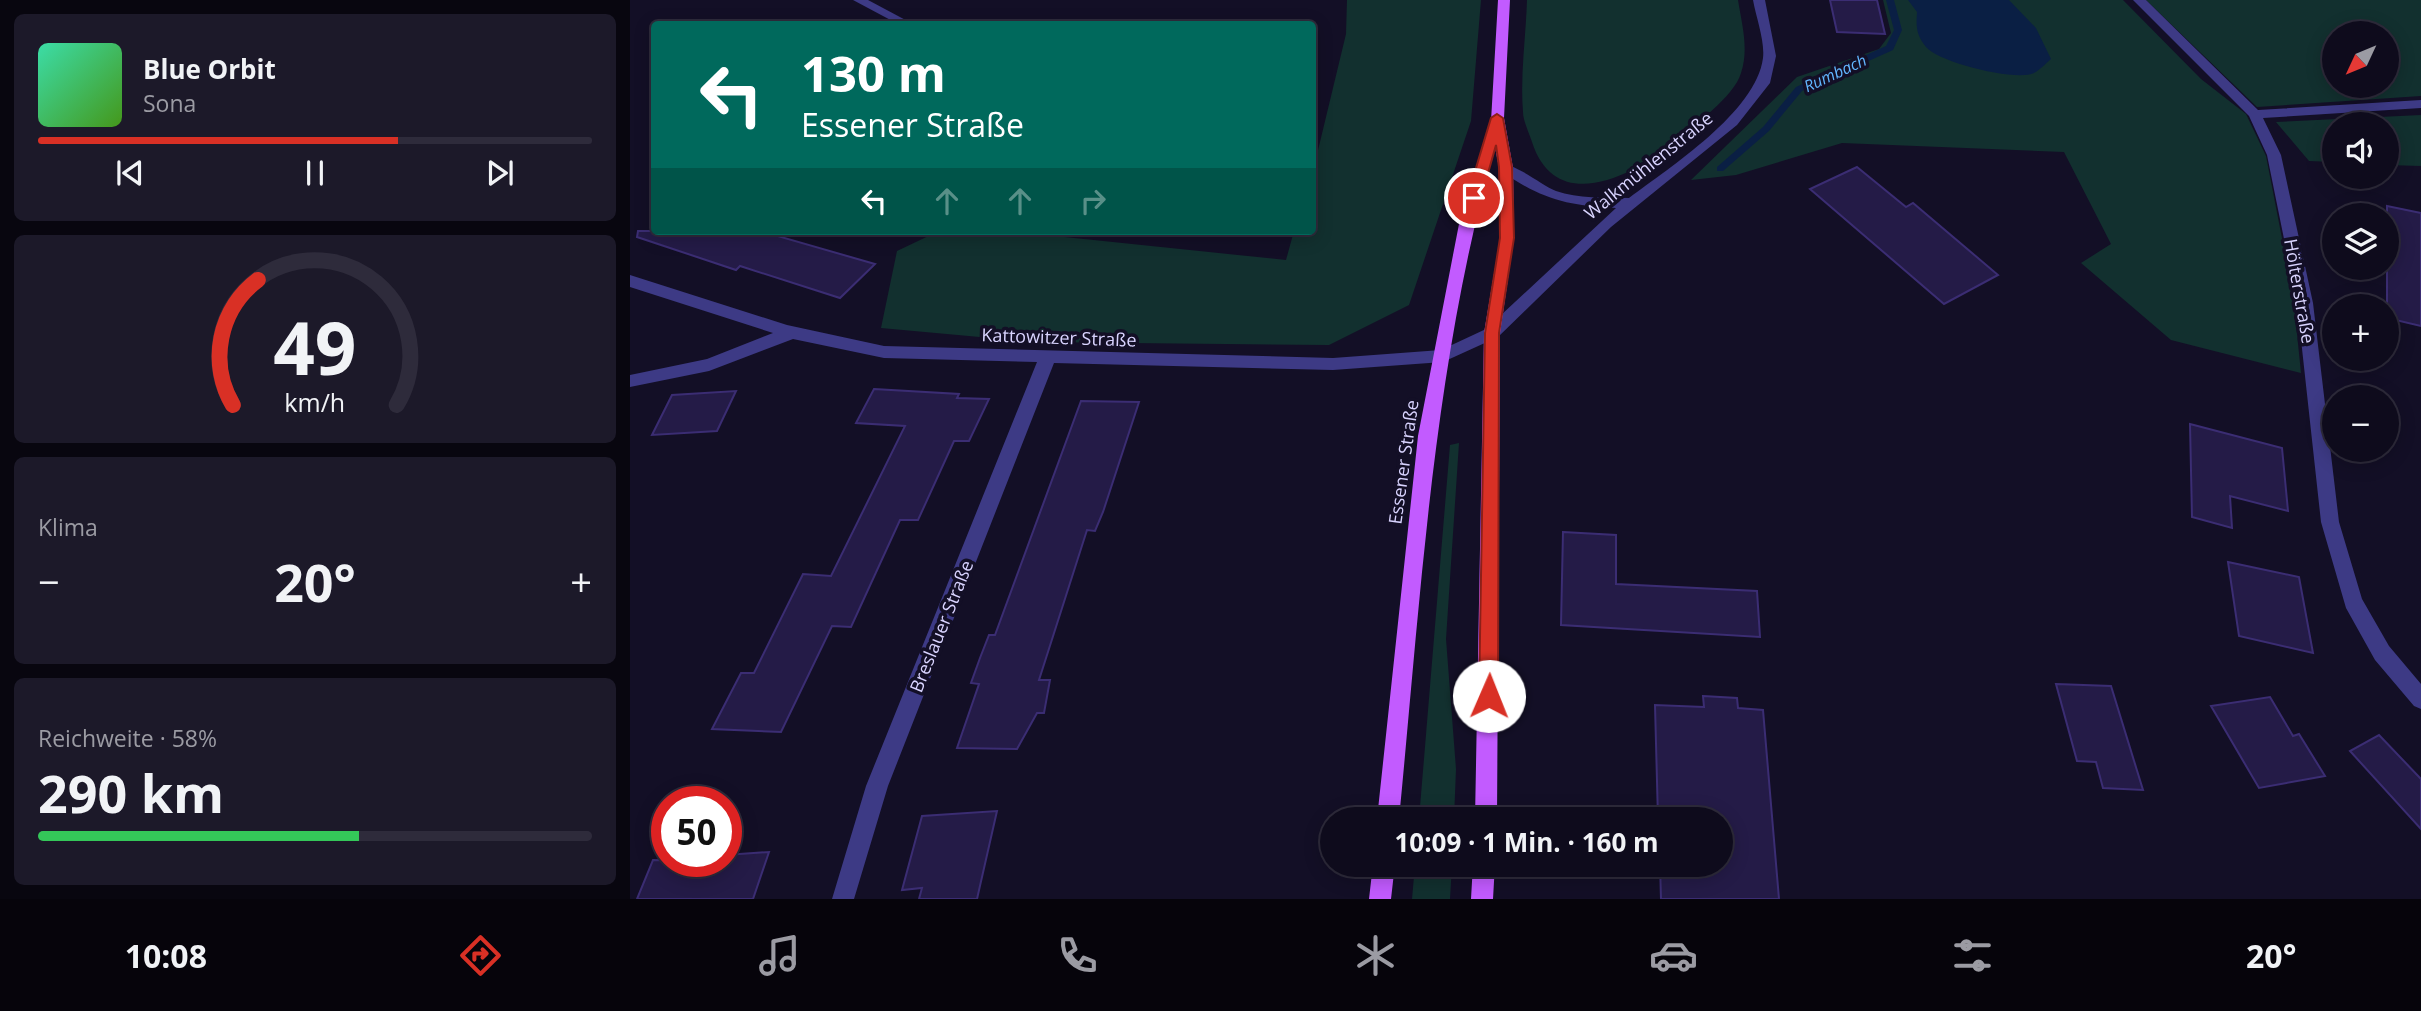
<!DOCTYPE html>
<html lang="de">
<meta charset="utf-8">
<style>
:root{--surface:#0e0b1c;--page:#1c1929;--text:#f1f3f6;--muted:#9b9ba3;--line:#2e2b3b;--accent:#d93025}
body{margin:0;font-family:"Open Sans",sans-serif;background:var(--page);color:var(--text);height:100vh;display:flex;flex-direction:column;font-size:26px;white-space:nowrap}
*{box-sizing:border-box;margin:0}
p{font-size:23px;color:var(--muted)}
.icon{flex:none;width:38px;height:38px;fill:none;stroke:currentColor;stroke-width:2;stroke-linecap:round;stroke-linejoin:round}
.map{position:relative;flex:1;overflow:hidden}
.side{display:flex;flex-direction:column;gap:14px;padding:14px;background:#08060f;width:630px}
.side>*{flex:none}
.hud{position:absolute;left:21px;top:21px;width:665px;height:214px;border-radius:7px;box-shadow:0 4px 18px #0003,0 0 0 2px var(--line);background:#00695c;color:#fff;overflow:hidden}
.needle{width:46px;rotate:226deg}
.fabs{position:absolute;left:1692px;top:21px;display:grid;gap:14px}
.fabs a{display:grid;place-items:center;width:77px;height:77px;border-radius:50%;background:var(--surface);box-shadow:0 4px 18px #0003,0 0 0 2px var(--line);font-size:35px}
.speed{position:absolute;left:21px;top:786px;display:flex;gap:14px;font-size:35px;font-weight:700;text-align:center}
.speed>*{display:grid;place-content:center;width:91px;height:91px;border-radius:50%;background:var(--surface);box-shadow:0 4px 18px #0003,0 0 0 2px var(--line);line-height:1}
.speed .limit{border:10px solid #d22;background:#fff;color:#111}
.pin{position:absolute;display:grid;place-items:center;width:60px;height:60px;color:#fff;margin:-30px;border:4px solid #fff;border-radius:50%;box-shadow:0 2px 7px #0007}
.me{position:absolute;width:77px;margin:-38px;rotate:1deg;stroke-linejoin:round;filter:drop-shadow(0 0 5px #0008)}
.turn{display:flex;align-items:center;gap:24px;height:147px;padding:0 35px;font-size:32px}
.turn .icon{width:91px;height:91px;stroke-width:2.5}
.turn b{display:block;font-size:49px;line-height:60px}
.lanes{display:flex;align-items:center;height:66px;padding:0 35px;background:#0003;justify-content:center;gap:35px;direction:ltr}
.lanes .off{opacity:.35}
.big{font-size:52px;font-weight:700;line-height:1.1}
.side .card{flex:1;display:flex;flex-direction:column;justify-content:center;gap:10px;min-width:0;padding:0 24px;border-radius:10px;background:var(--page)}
.side .dial{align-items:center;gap:0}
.dial svg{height:182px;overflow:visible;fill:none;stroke:var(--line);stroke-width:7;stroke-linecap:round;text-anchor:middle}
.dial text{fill:var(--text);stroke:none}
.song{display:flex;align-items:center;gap:21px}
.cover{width:84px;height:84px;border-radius:10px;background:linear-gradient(135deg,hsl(160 70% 55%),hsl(100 70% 35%))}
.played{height:7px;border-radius:4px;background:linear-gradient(90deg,var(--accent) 65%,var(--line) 65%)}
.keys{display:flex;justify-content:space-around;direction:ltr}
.heat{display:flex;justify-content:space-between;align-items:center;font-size:38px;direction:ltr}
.charge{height:10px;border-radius:5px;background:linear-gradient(90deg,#34c759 58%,var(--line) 0)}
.trip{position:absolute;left:690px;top:807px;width:413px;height:70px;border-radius:35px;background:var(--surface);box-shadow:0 4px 18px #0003,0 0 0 2px var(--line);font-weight:700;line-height:70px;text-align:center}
.tabs{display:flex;height:112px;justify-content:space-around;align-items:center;background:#06040b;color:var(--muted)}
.tabs .icon{width:49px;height:49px}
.tabs .active{color:var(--accent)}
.tabs b{font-size:32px;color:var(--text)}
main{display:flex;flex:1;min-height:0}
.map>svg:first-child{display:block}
.green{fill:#12302f;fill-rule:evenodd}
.water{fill:#0a1f44}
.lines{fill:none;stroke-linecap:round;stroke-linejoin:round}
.stream{fill:#0a1f44;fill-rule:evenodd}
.building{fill:#241b47;stroke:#3b2d73;stroke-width:2}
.minor{fill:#3d3a85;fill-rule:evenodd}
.major{fill:#c25bff;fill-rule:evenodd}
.route{fill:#d93025;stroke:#8d1f18;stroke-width:2}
.labels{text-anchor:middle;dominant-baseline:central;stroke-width:7;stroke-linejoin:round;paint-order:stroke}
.far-water-label{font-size:16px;font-style:italic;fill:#62b6ff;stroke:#130f26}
.street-label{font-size:18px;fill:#d9d4ff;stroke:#130f26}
</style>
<main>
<section class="side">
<div class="card">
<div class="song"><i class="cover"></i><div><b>Blue Orbit</b><p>Sona</p></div></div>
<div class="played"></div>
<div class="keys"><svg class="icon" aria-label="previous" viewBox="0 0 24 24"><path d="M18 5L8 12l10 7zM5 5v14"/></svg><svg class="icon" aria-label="pause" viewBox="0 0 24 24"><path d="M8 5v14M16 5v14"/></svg><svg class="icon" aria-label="next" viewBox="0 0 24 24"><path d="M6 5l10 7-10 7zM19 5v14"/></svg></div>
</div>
<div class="card dial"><svg viewBox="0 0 100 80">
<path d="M14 69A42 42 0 1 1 86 69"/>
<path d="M14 69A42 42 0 0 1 25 14" stroke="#d93025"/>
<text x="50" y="56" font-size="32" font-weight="700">49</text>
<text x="50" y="72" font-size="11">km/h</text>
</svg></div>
<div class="card"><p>Klima</p>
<div class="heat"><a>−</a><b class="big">20°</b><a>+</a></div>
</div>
<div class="card"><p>Reichweite · 58%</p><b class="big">290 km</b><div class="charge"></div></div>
</section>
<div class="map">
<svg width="1791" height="899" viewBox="0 0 1791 899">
<rect width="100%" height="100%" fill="#130f26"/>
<path class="green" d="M717,0H851L841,121L779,305L699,345L405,342L251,328L267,251L309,231H425V236L656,260L664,231H682L683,171L716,34Z
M897,0H1108C1112,25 1119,49 1111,73C1104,97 1064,125 1045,141C1005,175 926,217 902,142C899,132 893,121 893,112C890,75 896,36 897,0Z
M1253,0H1493L1571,79L1616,114L1636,156L1663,295L1671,373L1541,340L1451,263L1481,244L1434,152L1212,143L1106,175L1061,180L1167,77L1249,49L1261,33Z
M1516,0H1791V96L1627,107ZM1704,33H1757V86H1704Z
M1791,115V166L1757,165V124H1704V162L1679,161L1646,122Z
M829,443L816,639L826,769L824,819H789L820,445Z
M785,865H822L820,899H782Z"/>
<path class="water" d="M1278,0H1379L1406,28L1421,59C1416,63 1410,70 1404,73C1386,82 1308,62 1296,47C1286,35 1286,26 1287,12Z"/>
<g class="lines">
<path class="stream" d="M1256,0H1264L1272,30L1263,50L1172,91L1139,131L1093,171H1087V167L1133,127L1166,87L1256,46L1264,30Z"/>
</g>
<path class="building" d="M1200,0H1247L1255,34L1207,32Z
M1227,167L1276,207L1283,203L1368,275L1314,304L1180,189Z
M1757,206L1791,213V326L1757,318Z
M8,231H130L245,264L210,298L110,266L106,270L7,237Z
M244,389L329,394L327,398L359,399L339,441H324L288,520H270L221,627L202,626L151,732L82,729L111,673H124L173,574L201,576L275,426L226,423Z
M106,391L87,431L22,435L42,395Z
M451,401L509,402L473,512L465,531L457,530L409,680H420L414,713H407L387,749L327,748L349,684L341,683L350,658L359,635H365Z
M1560,424L1652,448L1658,511L1600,496L1602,528L1562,517Z
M933,532L986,535V584L1127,591L1130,637L931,625Z
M1598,562L1669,577L1683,653L1609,636Z
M1426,684L1481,686L1513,790L1473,788L1466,762L1447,761Z
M1073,696L1107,698L1108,708L1133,710L1149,899H1031L1030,864H1090V819H1028L1025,705L1074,707Z
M1640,697L1663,736L1669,734L1695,776L1629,788L1581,706Z
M1749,735L1791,779V829L1720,751Z
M367,811L347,899H289L292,888L272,890L292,816Z
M139,852L123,899H7L23,860L96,861V855Z"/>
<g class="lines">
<path class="minor" d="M223,0H238L283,24H268Z
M1123,0H1135L1146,56L1140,83L1107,125L981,227L868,337L813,362L703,370L424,363L258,786L224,899H202L236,786L407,362L254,358L163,339L79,371L0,387V375L77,359L143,333L0,287V275L157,325L254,346L703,358L811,350L856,329L986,208C938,206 911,199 871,171V165C884,162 911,185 926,191C948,199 975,197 999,198C1040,167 1126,112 1133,58C1135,41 1126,17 1123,0Z
M1503,0H1516L1628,110L1791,100V108L1633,118L1651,155L1683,303L1709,522L1732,599L1759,646L1791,684V709L1784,706L1745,660L1716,608L1691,522L1667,303L1637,155L1619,116Z"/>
<path class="major" d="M868,0H880L874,118L883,168L884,238L870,333L867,819H845L854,333L870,238L869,168L865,147C803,366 791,594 769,819H747L788,436L829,224L861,121Z
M743,864H765L761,899H739Z
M843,864H865L863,899H841Z"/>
</g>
<path class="route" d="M867,114L873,118L882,167L884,238L869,333L868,696L865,703L859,705L852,703L849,696L855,333L870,238L869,167L866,145L851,198L844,202L837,198L861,118Z"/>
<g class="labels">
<g class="far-water-label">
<text transform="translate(1205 73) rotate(-25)">Rumbach</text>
</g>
<g class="street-label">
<text transform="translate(1018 165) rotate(-39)">Walkmühlenstraße</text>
<text transform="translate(1670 291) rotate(80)">Hölterstraße</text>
<text transform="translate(429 337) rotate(2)">Kattowitzer Straße</text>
<text transform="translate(773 462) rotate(-82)">Essener Straße</text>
<text transform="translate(311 626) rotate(-68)">Breslauer Straße</text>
</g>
</g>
</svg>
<div class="fabs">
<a><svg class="needle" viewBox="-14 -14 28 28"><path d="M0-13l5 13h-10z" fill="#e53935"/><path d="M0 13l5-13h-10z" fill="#9b9ba3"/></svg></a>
<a><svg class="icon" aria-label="sound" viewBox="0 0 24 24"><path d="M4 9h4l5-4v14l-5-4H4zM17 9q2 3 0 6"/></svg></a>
<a><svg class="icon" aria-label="layers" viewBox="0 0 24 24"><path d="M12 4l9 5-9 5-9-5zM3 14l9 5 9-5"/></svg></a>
<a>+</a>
<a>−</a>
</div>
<div class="speed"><div class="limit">50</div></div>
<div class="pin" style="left:844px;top:198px;background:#d93025"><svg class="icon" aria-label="arrive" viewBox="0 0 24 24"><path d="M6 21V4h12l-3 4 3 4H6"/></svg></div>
<svg class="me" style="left:859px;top:696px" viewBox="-20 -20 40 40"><circle r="19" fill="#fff"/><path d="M0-13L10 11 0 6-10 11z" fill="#d93025"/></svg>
<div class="trip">10:09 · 1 Min. · 160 m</div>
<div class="hud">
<div class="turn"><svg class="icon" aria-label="left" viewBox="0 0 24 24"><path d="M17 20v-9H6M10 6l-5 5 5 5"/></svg><div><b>130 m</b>Essener Straße</div></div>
<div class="lanes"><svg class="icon" aria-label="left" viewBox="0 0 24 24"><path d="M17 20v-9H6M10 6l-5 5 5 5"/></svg><svg class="icon off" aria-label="ahead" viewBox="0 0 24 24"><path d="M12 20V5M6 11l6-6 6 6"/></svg><svg class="icon off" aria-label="ahead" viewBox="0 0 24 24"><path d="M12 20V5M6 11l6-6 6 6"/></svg><svg class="icon off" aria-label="right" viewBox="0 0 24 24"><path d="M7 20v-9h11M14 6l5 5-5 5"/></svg></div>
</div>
</div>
</main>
<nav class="tabs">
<b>10:08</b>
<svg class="icon active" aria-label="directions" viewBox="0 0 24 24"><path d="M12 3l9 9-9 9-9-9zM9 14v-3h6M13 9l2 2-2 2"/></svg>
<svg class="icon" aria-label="music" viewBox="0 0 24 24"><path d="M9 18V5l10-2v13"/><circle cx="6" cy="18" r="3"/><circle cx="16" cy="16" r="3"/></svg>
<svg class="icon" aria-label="phone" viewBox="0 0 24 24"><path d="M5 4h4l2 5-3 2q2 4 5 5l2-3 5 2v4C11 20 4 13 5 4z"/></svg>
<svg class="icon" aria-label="climate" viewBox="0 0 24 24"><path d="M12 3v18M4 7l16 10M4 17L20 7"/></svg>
<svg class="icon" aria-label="car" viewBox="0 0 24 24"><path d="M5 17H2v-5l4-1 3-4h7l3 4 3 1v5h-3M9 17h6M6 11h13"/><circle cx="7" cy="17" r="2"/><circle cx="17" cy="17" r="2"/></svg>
<svg class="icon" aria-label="filters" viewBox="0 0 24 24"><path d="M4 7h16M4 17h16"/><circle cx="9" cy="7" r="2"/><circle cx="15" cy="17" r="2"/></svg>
<b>20°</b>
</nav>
